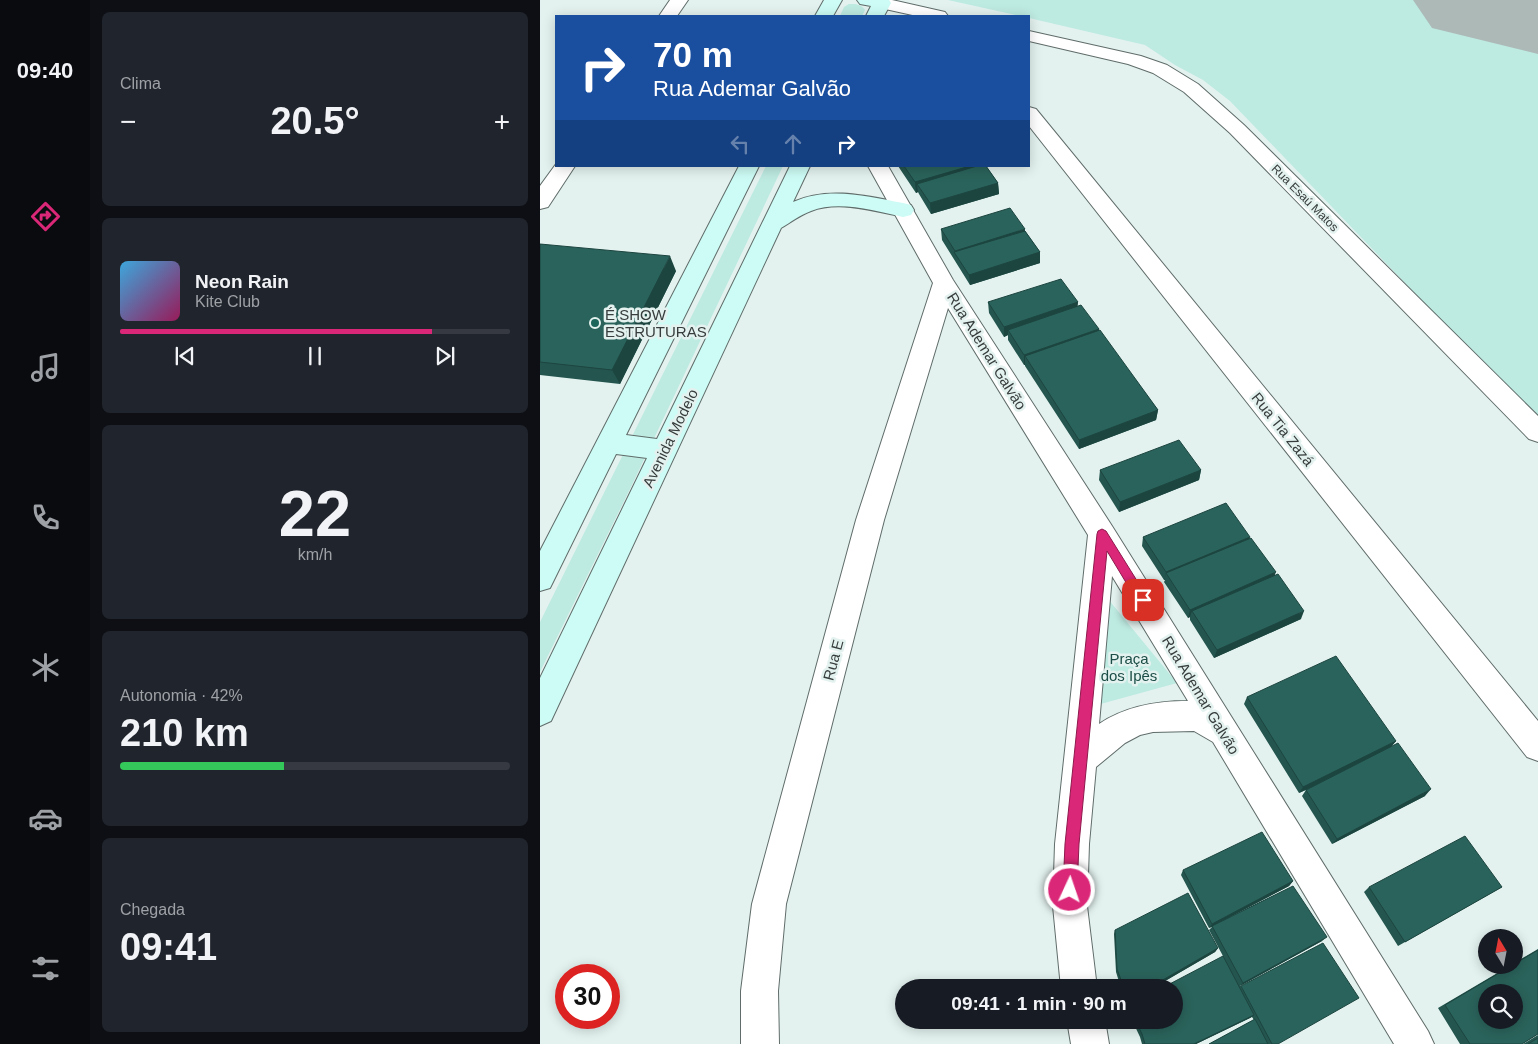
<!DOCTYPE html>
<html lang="pt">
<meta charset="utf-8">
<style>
:root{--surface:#171b24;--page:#20242c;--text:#f1f3f6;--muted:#9ea1a6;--line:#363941;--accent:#db2777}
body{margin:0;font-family:Arial,sans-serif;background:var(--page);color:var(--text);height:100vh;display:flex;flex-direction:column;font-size:19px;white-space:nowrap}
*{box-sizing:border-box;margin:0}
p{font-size:16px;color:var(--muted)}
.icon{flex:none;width:28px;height:28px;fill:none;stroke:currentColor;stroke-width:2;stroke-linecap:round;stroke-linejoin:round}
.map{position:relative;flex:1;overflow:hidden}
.drawer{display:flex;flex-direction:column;gap:12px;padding:12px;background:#0d0f14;width:450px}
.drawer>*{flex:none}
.banner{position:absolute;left:15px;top:15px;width:475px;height:152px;border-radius:0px;box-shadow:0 2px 12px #0003;background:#1a4fa0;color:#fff;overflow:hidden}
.needle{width:32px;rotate:350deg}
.fabs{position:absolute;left:938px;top:929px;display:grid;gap:10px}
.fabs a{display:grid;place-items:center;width:45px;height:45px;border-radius:50%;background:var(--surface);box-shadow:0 2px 12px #0003;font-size:25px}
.speed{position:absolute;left:15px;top:964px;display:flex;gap:10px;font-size:25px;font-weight:700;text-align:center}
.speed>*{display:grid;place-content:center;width:65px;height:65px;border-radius:50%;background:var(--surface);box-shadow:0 2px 12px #0003;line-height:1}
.speed .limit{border:8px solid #d22;background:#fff;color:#111}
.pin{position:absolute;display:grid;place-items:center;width:42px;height:42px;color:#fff;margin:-21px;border-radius:10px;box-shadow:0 2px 8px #0006}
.me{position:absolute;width:55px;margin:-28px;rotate:3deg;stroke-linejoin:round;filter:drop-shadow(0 0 4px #0008)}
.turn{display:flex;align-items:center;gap:18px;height:105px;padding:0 15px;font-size:22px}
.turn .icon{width:65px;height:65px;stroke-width:2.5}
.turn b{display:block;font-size:35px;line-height:42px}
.lanes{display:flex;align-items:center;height:48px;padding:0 15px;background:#0003;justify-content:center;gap:25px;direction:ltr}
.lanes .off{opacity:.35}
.big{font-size:38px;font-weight:800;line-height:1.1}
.drawer .card{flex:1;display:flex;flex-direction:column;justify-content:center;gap:8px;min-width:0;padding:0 18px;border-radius:8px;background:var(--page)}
.drawer .dial{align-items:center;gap:0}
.dial b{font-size:65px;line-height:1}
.song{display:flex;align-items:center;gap:15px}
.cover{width:60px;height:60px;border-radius:8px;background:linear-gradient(135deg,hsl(200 70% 55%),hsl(330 70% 35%))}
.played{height:5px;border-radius:2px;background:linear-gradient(90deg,var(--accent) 80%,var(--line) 80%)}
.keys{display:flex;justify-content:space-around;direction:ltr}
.heat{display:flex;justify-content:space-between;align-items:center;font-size:28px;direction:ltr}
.charge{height:8px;border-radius:4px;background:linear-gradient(90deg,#34c759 42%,var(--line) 0)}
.trip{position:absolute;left:355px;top:979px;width:288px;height:50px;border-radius:25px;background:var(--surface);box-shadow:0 2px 12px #0003;font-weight:800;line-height:50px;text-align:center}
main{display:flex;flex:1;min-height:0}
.dock{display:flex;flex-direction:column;width:90px;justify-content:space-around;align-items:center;background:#090b0e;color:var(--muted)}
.dock .icon{width:35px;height:35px}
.dock .current{color:var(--accent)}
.dock b{font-size:22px;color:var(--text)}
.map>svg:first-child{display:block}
.green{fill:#bdeae1}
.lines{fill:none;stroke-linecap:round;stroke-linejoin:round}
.runway{fill:#adb9b7;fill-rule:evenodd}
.minor-casing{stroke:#5f6c69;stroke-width:2}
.tertiary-casing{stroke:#5f6c69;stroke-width:2}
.secondary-casing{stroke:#5f6c69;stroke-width:2}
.minor{fill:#fff;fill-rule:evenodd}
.tertiary{fill:#fff;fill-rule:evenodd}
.secondary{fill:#cdfbf5;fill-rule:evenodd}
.wall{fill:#24554e}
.shaded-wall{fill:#1d4540}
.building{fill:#2a635b;stroke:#1d4540;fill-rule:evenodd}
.route{fill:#db2777;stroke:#8e194d}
.poi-dot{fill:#1d665c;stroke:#e3f2ef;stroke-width:2}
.labels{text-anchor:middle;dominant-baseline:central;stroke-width:5;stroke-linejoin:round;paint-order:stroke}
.far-street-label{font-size:12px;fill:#373d3c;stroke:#e3f2ef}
.poi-label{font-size:15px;fill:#373d3c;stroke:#e3f2ef;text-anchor:start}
.street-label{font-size:15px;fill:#373d3c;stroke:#e3f2ef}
.park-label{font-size:15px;fill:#1c4d46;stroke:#e3f2ef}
</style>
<main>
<nav class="dock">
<b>09:40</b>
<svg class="icon current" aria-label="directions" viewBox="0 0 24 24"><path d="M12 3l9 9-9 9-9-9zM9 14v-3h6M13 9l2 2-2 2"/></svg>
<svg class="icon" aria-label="music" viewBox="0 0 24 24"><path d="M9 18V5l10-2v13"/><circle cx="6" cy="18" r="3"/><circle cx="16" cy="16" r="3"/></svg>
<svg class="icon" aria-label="phone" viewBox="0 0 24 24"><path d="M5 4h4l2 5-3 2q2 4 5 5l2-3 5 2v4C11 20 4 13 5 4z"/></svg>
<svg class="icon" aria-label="climate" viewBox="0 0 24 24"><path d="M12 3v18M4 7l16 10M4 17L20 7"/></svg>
<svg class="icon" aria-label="car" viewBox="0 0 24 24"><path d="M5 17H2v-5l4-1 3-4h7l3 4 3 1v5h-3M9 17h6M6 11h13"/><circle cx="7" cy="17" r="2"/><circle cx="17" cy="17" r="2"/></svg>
<svg class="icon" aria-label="filters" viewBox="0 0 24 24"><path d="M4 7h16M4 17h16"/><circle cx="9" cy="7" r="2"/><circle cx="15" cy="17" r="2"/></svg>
</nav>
<section class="drawer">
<div class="card"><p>Clima</p>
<div class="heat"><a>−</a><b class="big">20.5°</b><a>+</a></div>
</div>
<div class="card">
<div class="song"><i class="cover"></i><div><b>Neon Rain</b><p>Kite Club</p></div></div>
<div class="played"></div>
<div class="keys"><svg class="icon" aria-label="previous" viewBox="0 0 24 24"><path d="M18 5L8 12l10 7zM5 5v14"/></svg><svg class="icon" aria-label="pause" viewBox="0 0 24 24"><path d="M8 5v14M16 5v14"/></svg><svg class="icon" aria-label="next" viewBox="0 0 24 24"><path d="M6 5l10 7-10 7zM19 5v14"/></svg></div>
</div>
<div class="card dial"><b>22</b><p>km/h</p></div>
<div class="card"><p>Autonomia · 42%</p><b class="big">210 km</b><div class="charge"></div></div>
<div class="card"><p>Chegada</p><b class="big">09:41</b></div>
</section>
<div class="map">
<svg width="998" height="1044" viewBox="0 0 998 1044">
<rect width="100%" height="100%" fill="#e3f2ef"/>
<path class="green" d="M408,0H998V417L892,311L690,101L663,80L635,65L605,45L489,18V16H480Z
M309,4C316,4 321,4 325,10L322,16H300L304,7Z
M226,166H243L91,487L0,672V622Z
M568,599L637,683L557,705Z"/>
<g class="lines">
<path class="runway" d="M873,0H998V54L892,28Z"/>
<defs>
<path id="minor" d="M130,0H148L137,16H119Z
M489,107L496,109L998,721V761L987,757L489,126Z
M16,164V166H35L8,207L0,209V186Z
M328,166H348L413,280L572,526L888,1031L894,1044H854L673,742L654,731L613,732L600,735L585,743L556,767L549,844L547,906L557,988H521L513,906L515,844L548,535L408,308L344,520L246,904L238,991L239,1044H201V991L212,904L316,520L393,283ZM572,576L648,701C616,701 586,706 559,724Z
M527,1020H565L569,1044H531Z"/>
<path id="tertiary" d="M335,0H352L405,12L408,16H377L336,7L333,3Z
M489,31L601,56L627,65L658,84L704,125L998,416V442L989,439L690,133L644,92L613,73L588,64L489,41Z"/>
<path id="secondary" d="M284,0H302L293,16H275Z
M317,0H349L351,3L344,16H326L331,6L320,4Z
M199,166H219L86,435L117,439L250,166H270L253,202C288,186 327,196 363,203L371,205L374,210L371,215L363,217C335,211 299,200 271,211C260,215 251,222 241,228L11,721L0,726V678L107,458L76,454L10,588L0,591V551Z"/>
</defs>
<use href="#minor" class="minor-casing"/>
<use href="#tertiary" class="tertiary-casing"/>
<use href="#secondary" class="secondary-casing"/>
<use href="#minor" class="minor"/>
<use href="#tertiary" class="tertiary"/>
<use href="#secondary" class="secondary"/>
</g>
<path class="wall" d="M358,166H446L458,183L459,194L391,214L379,194L378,192L376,193Z
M401,229L485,231L500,252V263L430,285L402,240Z
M0,244L136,271L80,384L0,375Z
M448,302H538L537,306L559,329V331L618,410L616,420L539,449L485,366V365H484L468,340V335L464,337L449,313Z
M560,470H661L659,480L579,512L559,480Z
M603,537H710L709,538L735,575L761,619L674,658L650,620V617L648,618L624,582L625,580H624L602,546Z
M707,697L856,741L851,747L885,796L792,844L762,796L766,790L759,793L704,704Z
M643,870L753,881L749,886L690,917L782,941L700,986H701L738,1044H669L714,1020L712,1017L656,1044H602L600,1037L592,1020H634L683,956L669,930L672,927L669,928L641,875Z
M829,887H962L858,946L824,892Z
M575,930L678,948L675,952L613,988H581L576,972L574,934Z
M998,949V1034L982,1044H920L898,1008L971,965H974V963Z
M998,1035V1044H983Z"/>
<path class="shaded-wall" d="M430,166H442L377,184L378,192L376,193L375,182Z
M458,183L459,194L391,214L390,203Z
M485,229V240L415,254V251Z
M500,252V263L430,285L429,275Z
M130,256L136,271L80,384L72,370Z
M538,302L537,312L468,330V335L464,337V327Z
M559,329L558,339L485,356V365H484V355Z
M618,410L616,420L539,449V440Z
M661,470L659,480L579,512L580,502Z
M710,537L707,545L626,573L624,580L626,572Z
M736,572L732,581L652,611L650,617L648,618L650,610Z
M764,611L761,619L674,658L677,650Z
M856,741L850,748L759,793L763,787Z
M891,789L885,796L792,844L797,839Z
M753,881L749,886L669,928L672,924Z
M787,937L782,941L700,986L703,983Z
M678,948L675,952L613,988H609Z
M714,1015L710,1018L656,1044H654Z"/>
<path class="building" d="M364,166H430L375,182Z
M437,166H446L458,183L390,203L377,184Z
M470,208L485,229L415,251L401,229Z
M485,231L500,252L429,275L414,252Z
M0,244L130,256L72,370L0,362Z
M521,279L538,302L464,327L448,302Z
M541,305L559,329L484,355L468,330Z
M560,330L618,410L539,440L485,356Z
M639,440L661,470L580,502L560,470Z
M686,503L710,537L626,572L603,537Z
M711,538L736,572L650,610L626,573Z
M738,574L764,611L677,650L652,611Z
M796,656L856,741L763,787L707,697Z
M858,743L891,789L797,839L766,790Z
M722,832L753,881L672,924L643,870Z
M925,836L962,887L865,942L829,887Z
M753,886L787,937L703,983L672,926Z
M648,893L678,948L609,988H584L577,969L575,930Z
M783,943L819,998L738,1044H732L701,986Z
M998,950V1034L982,1044H930L905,1005ZM946,992H974V1020H946Z
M683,956L714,1015L654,1044H605L602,1034L595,1020H634V988H622Z
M715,1019L728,1044H669Z
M998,1038V1044H988Z"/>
<path class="route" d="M562,529L566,531L609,600L607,604L603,605L599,604L567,551L539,844L537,890L535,895L530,897L525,895L523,890L525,844L557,534L558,531Z"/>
<circle class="poi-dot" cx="55" cy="323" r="5"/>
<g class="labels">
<g class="far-street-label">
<text transform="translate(765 198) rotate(45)">Rua Esaú Matos</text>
</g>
<g class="poi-label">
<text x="65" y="314">É SHOW<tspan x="65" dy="17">ESTRUTURAS</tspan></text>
</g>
<g class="street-label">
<text transform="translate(447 351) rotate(58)">Rua Ademar Galvão</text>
<text transform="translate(743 429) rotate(51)">Rua Tia Zazá</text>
<text transform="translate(130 438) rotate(-64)">Avenida Modelo</text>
<text transform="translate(293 660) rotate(-75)">Rua E</text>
<text transform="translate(661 695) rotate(59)">Rua Ademar Galvão</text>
</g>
<g class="park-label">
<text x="589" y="658">Praça<tspan x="589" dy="17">dos Ipês</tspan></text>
</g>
</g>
</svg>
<div class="fabs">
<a><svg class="needle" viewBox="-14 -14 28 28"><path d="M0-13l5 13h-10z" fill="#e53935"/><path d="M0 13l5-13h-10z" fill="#9ea1a6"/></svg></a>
<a><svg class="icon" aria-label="search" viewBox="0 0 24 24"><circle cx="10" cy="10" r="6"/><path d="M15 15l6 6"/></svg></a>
</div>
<div class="speed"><div class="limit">30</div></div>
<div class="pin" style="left:603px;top:600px;background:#d93025"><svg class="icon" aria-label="arrive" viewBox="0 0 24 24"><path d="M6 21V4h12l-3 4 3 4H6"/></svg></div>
<svg class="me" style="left:530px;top:890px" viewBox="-20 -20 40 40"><circle r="17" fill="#db2777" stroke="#fff" stroke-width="3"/><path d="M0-11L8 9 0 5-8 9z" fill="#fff"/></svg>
<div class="trip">09:41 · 1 min · 90 m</div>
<div class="banner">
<div class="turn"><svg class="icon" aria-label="right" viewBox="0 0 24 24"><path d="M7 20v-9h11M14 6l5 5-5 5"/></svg><div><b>70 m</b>Rua Ademar Galvão</div></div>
<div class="lanes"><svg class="icon off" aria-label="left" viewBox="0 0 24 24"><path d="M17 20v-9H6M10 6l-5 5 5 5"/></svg><svg class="icon off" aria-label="ahead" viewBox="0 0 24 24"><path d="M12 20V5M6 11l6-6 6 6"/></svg><svg class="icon" aria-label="right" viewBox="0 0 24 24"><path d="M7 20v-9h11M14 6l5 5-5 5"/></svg></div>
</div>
</div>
</main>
